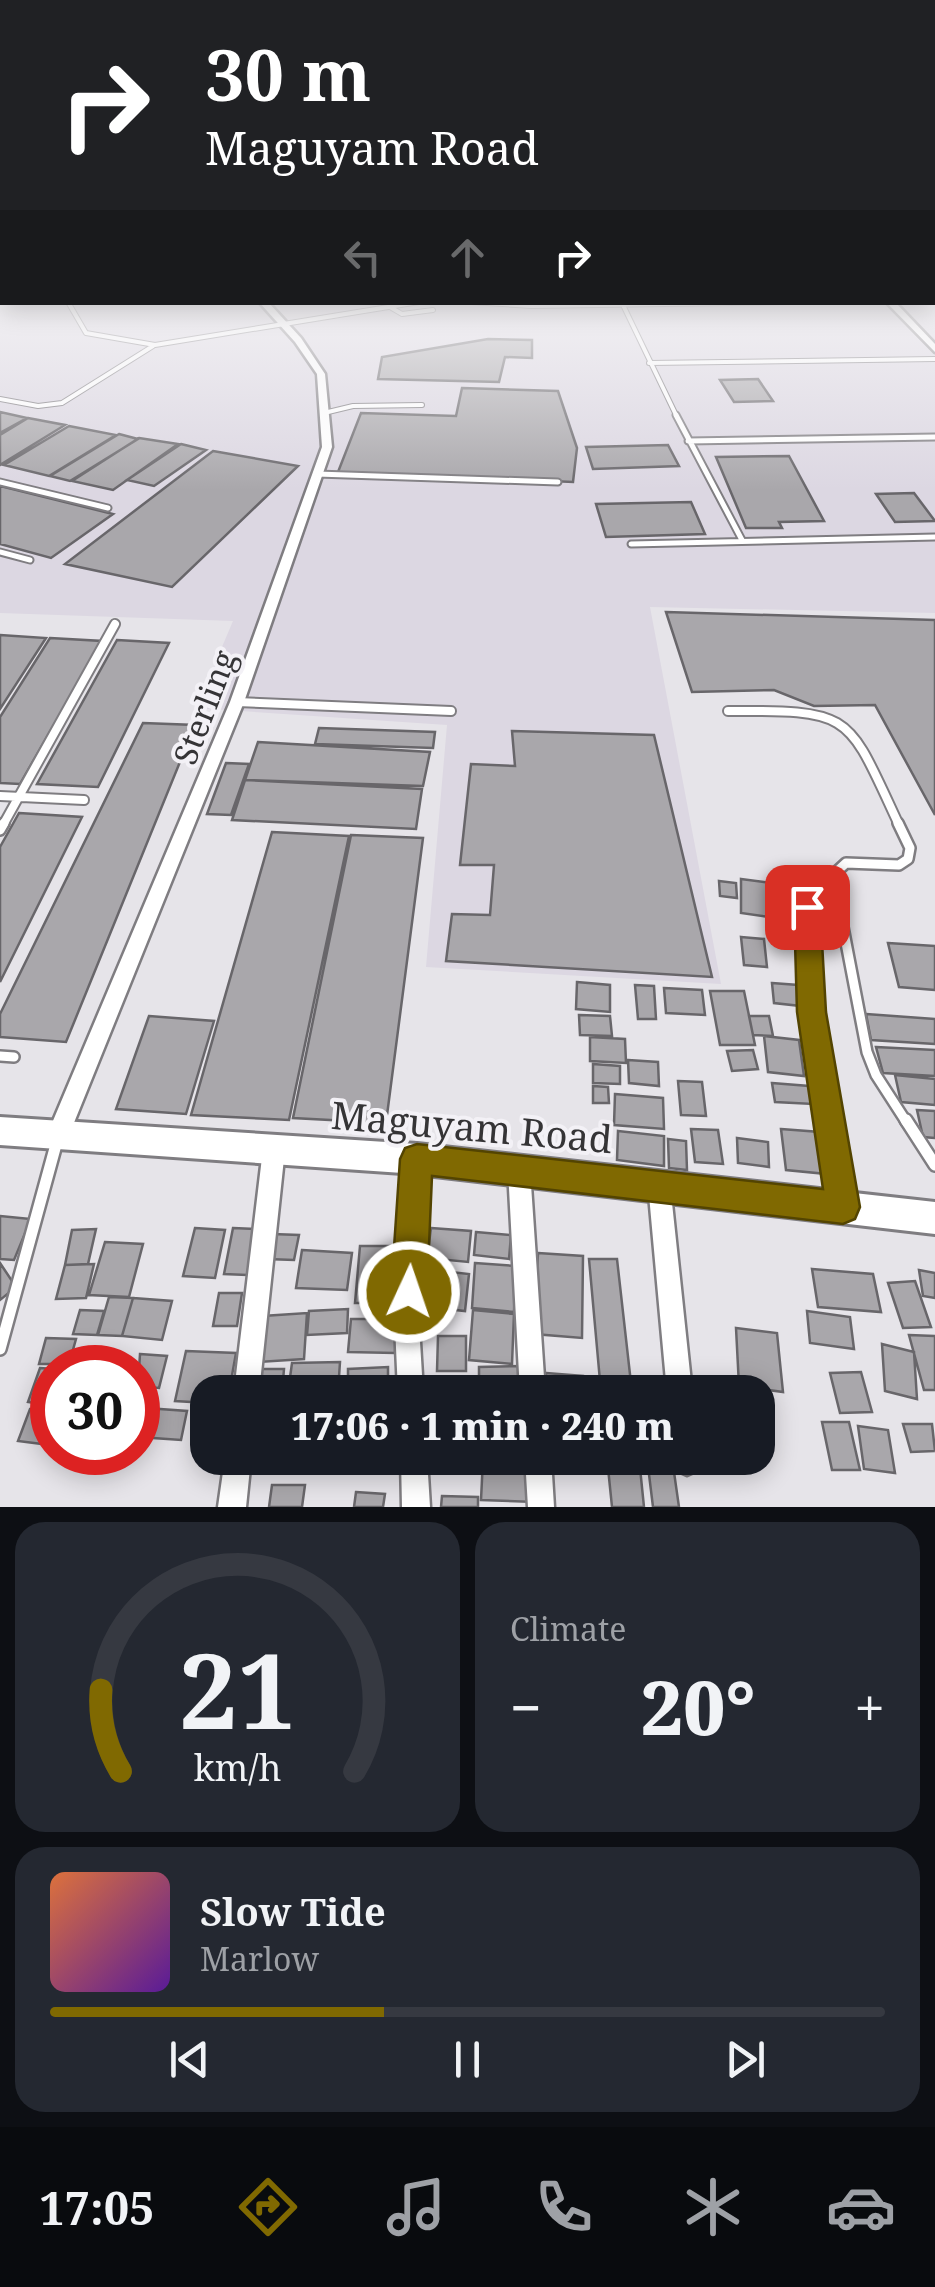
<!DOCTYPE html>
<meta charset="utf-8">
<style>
:root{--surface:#171b24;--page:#242831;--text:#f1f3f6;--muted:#9ea1a6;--line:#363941;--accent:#806901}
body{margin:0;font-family:"Noto Serif",serif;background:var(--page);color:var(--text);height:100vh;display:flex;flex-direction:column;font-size:38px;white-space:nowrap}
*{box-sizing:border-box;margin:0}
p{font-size:32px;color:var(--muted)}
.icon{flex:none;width:55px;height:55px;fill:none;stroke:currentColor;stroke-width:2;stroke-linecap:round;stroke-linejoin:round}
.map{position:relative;height:1507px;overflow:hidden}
.drawer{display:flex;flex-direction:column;gap:15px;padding:15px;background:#0d0f14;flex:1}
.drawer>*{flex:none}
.top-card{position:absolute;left:0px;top:0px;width:935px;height:305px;box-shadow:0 5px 25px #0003;background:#202124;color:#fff;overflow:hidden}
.speed{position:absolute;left:30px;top:1345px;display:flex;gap:20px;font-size:50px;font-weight:700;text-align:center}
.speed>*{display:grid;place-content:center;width:130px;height:130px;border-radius:50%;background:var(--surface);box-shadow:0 5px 25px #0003;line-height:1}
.speed .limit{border:15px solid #d22;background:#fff;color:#111}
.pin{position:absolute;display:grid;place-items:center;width:85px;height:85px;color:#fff;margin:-42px;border-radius:20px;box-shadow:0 5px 15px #0006}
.me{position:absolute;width:110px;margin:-55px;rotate:3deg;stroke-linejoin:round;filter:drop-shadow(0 0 8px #0008)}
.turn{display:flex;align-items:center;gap:35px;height:210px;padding:0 40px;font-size:45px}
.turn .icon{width:130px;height:130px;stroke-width:2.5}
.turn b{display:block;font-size:70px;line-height:85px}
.lanes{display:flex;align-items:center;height:95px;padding:0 40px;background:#0003;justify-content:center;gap:50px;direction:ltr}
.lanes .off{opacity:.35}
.big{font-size:75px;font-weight:800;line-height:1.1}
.drawer .tile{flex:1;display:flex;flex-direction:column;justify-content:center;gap:15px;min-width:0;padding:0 35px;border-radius:30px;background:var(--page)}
.drawer .dial{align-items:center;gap:0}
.dial svg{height:260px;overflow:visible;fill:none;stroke:var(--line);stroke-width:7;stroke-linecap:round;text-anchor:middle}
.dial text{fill:var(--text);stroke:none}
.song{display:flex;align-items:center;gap:30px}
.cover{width:120px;height:120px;border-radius:15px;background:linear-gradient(135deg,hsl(20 70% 55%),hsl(270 70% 35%))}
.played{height:10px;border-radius:5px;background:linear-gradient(90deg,var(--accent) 40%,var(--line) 40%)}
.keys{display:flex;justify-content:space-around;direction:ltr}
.heat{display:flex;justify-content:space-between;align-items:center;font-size:55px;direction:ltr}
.drawer .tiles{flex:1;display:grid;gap:15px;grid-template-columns:1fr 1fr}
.tile:last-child{grid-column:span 2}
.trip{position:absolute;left:190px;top:1375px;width:585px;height:100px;border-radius:30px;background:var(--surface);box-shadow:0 5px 25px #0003;font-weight:800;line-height:100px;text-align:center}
.dock{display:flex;height:160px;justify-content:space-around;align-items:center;background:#090b0e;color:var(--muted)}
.dock .icon{width:70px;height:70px}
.dock .active{color:var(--accent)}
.dock b{font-size:45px;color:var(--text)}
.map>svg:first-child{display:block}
.built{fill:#dcd7e2}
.building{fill:#a9a7ab;stroke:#68666a;stroke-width:2.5}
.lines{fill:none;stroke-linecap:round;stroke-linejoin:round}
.service-far4-casing{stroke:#7f7d81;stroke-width:6}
.service-far3-casing{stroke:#7f7d81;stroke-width:9}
.service-far2-casing{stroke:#7f7d81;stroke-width:12}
.service-far1-casing{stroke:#7f7d81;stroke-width:14}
.service-casing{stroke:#7f7d81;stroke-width:16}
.minor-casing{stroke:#7f7d81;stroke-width:5}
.secondary-casing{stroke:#7f7d81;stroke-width:6}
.service-far4{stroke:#fff;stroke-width:4}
.service-far3{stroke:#fff;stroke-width:5}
.service-far2{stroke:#fff;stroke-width:8}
.service-far1{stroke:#fff;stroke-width:9}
.service{stroke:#fff;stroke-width:11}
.minor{fill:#fff;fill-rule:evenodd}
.secondary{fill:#fff;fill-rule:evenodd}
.route{fill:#806901;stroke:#534401;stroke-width:2.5}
.labels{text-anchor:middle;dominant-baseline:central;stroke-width:8;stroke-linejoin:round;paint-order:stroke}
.street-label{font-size:32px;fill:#353436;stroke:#f3f1f6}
.near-street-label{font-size:38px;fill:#353436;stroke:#f3f1f6}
</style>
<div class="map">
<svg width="935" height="1507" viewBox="0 0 935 1507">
<rect width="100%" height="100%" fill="#e6e4e9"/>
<path class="built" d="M0,279L2,302H932L935,279V613L650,607L721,984L426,967L447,725L196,708L233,621L0,613Z"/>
<path class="building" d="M488,339L532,340V358L505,357L499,382L378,379L382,357Z
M758,379L773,401L734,402L720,380Z
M462,388L558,391L577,448L573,482L338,472L361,413L456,416Z
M0,412L27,418L0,433Z
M28,418L65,425L0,465V435Z
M69,426L116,435L49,476L4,465Z
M119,434L138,439L70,481L50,476Z
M139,438L178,444L113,490L72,481Z
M181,444L206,450L154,486L127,480Z
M668,445L679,466L593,469L586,447Z
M213,451L298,466L172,587L65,564Z
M789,456L824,521L779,522L782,528H746L716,457Z
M0,486L113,514L51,558L0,544Z
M914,493L935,521L895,522L876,494Z
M691,502L705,534L606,537L596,504Z
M666,612L935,620V815L875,705L814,706L774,690L692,692Z
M0,635L46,638L0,709Z
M50,638L102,641L20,784L0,783V717Z
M117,640L169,643L98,787L37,784Z
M143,723L195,725L66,1042L0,1037V1014Z
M319,728L435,732L433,748L315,744Z
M512,731L654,735L712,977L446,961L452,914L490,915L494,865H460L471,764L515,766Z
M258,742L430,752L423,786L245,780Z
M226,763L249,764L231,815L207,814Z
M245,780L422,789L416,829L232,820Z
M19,813L82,817L0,982V847Z
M272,832L349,836L289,1120L191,1115Z
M351,835L423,838L386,1123L293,1118Z
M741,879L794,886L796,921L741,913Z
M719,881L736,883L737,898L720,896Z
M741,937L764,939L767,967L744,965Z
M888,943L935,946V990L899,987Z
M577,982L610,985V1012L576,1009Z
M772,983L798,985L801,1006L774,1003Z
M635,985L654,986L656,1019H638Z
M664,988L702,990L705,1015L666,1013Z
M710,991H744L755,1045H720Z
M866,1014L935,1019V1044L871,1040Z
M579,1015L610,1016L612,1036L580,1035Z
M149,1016L214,1021L186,1114L116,1109Z
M749,1016H769L773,1036L753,1035Z
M764,1036L799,1040L804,1076L768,1072Z
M590,1037L625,1039L626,1063L590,1061Z
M876,1047L935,1050V1076L883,1073Z
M753,1050L758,1069L732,1071L727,1051Z
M628,1060L658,1062L659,1086L629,1083Z
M593,1064L620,1066V1084L593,1083Z
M895,1075L935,1079V1105L901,1102Z
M678,1081L702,1082L706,1116L681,1115Z
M772,1083L809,1086L813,1104L775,1102Z
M593,1086L608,1087L609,1103H593Z
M615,1094L663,1098L664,1129L614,1125Z
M917,1110L935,1111V1138L923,1137Z
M691,1129L718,1130L723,1164L695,1162Z
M781,1129L820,1132L827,1174L786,1170Z
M618,1131L664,1136V1166L617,1160Z
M737,1138L768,1142L769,1167L738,1163Z
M668,1139L686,1141L687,1170L669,1168Z
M0,1216L31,1219L14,1260L0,1259Z
M195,1228L225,1230L215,1278L183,1276Z
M233,1228L255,1229L247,1275L224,1274Z
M431,1228L471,1231L468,1262L427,1258Z
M96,1229L88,1264L65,1265L72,1230Z
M476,1232L511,1235L509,1259L474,1255Z
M272,1234L299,1235L294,1260L267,1259Z
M105,1242L143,1244L129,1297L89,1295Z
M360,1246H404L401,1303H355Z
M302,1250L352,1253L347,1290L296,1288Z
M538,1253L583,1256L582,1338L534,1334Z
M589,1259H617L632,1392H601Z
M0,1263L16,1287L0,1300Z
M475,1263L516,1266L514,1312L472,1308Z
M94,1264L86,1298L56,1299L65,1265Z
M415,1268L469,1274L465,1311L410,1305Z
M812,1269L873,1274L881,1312L818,1307Z
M919,1270L935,1273V1298L923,1296Z
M915,1281L931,1327L903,1328L888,1283Z
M219,1293H242L237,1326H213Z
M109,1297L133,1298L122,1336L98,1335Z
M133,1298L172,1301L162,1340L122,1336Z
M348,1309L347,1333L307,1335L309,1311Z
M80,1310L104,1311L97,1335L73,1334Z
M473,1310L514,1314L512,1364L469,1360Z
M807,1311L850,1317L854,1349L810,1343Z
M307,1313L304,1359L259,1362L263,1316Z
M351,1319H396L395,1353L348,1352Z
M736,1328L777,1333L783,1392L739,1386Z
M909,1335L935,1336V1390H924Z
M438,1336H466V1371H437Z
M46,1338L76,1339L69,1364H39Z
M882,1344L914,1352L917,1399L885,1391Z
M186,1351L236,1353L229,1392H208V1403L175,1401Z
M140,1354L167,1356L159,1388L138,1386Z
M340,1362L338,1392H288L292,1363Z
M521,1366L523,1392H479V1367Z
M388,1367V1392H348V1369Z
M40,1368L52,1369L50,1405L28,1402Z
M259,1369H284L282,1392H256Z
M861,1372L872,1412L840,1413L830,1373Z
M546,1373L583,1376V1392H545Z
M146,1408L187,1411L181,1440L139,1437Z
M30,1409L52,1411L50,1445L18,1441Z
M822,1422H849L860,1470H832Z
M903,1424H932L935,1451L911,1452Z
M858,1426L888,1430L895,1473L864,1469Z
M358,1458H390L388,1472L357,1470Z
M607,1458H639L644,1507H612Z
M647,1458H672L679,1507H653Z
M483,1459L535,1465V1502L481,1500Z
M272,1485H305L302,1507H269Z
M356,1492L385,1494L383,1507H354Z
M442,1496L478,1497V1507H441Z"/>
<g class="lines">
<defs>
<path id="service-far4" d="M68,302L86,333L155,345L419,302
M471,302L531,306L795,302
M623,305L677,417
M390,307L402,314L433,310
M649,363L935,359
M0,399L38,406L62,403L153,346
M324,413L353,406L422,405"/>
<path id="service-far3" d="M676,415L742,540
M688,441L935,437
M317,474L558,482
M0,482L108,508
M631,544L935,537
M0,552L30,560"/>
<path id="service-far2" d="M237,702L451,711
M728,711C855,710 847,714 899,825
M0,796L84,800
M3,825L115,624"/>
<path id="service-far1" d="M898,823L910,848L908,859L899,865L846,863L833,875L867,1052L876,1075L907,1123
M0,830L4,823
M0,1056L14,1057"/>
<path id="service" d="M906,1120L935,1165
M0,1349L57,1141"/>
<path id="minor" d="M259,302H268L301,338L325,374L332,447L244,702L69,1135L65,1142L58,1145L51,1142L47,1135L230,702L322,447L317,374L295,342Z
M886,302H895L935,344V352Z
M807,900L813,902L816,907L822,1013L854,1207L851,1215L843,1218L835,1215L832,1207L802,1013L798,907L801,902Z
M274,1139L282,1142L285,1149L259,1392H234L263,1149L266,1142Z
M417,1149L425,1152L428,1159L419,1325L423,1392H398L395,1325L406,1159L409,1152Z
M519,1160L527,1163L530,1170L545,1392H520L508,1170L511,1163Z
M659,1174L667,1177L670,1184L692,1392H667L648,1184L651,1177Z
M225,1458H251L246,1507H218Z
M401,1458H427L430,1507H402Z
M525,1458H551L554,1507H528Z
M674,1458H700L696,1471L687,1475L678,1471Z"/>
<path id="secondary" d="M0,1117L417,1144L935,1202V1234L417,1174L0,1145Z"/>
</defs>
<use href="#service-far4" class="service-far4-casing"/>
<use href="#service-far3" class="service-far3-casing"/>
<use href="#service-far2" class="service-far2-casing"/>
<use href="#service-far1" class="service-far1-casing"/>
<use href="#service" class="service-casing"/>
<use href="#minor" class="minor-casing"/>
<use href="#secondary" class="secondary-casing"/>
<use href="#service-far4" class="service-far4"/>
<use href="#service-far3" class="service-far3"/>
<use href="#service-far2" class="service-far2"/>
<use href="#service-far1" class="service-far1"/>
<use href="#service" class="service"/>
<use href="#minor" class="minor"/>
<use href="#secondary" class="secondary"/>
</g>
<linearGradient id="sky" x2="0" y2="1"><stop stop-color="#87a0d3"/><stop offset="0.57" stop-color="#f4f3f5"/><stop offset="1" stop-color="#f4f3f5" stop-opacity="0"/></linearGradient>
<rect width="935" height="490" fill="url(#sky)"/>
<path class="route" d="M807,897L817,900L820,907L826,1012L860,1207L855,1219L843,1224L432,1176L427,1292L422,1304L409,1309L396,1304L391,1292L400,1159L405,1148L417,1144L823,1189L797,1012L794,907L798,900Z"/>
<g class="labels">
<g class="street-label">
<text transform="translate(204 707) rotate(-69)">Sterling</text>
</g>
<g class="near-street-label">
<text transform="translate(472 1126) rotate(5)">Maguyam Road</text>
</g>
</g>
</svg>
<div class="speed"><div class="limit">30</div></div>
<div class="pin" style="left:807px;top:907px;background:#d93025"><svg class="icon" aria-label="arrive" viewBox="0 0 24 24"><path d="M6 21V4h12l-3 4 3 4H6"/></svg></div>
<svg class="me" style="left:409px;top:1292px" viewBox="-20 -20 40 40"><circle r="17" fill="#806901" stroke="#fff" stroke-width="3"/><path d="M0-11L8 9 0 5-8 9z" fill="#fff"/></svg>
<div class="trip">17:06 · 1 min · 240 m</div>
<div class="top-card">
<div class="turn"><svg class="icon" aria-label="right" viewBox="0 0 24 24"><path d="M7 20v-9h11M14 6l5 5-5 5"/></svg><div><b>30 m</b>Maguyam Road</div></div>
<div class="lanes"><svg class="icon off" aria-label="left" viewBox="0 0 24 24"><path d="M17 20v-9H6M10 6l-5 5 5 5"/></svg><svg class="icon off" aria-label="ahead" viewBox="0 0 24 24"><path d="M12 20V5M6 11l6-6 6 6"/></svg><svg class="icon" aria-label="right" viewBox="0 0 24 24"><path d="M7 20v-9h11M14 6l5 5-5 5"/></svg></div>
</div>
</div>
<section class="drawer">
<div class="tiles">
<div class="tile dial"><svg viewBox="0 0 100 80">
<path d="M14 69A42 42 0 1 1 86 69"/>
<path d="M14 69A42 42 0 0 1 8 44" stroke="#806901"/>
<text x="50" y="56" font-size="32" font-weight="700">21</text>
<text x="50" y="72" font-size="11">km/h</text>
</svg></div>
<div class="tile"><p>Climate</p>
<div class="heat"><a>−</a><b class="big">20°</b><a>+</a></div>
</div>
<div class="tile">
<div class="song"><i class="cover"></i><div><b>Slow Tide</b><p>Marlow</p></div></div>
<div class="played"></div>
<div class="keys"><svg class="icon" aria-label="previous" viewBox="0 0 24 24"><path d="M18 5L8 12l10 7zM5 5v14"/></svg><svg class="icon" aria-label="pause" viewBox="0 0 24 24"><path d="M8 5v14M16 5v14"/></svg><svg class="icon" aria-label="next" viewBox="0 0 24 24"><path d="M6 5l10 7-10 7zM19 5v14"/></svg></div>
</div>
</div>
</section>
<nav class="dock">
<b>17:05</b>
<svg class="icon active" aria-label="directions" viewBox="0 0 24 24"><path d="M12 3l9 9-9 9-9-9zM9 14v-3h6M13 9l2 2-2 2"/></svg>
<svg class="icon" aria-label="music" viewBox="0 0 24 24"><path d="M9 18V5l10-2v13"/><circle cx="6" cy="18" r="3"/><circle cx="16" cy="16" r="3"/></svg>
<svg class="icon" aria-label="phone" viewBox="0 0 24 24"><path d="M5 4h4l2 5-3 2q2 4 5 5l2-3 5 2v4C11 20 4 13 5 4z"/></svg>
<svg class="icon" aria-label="climate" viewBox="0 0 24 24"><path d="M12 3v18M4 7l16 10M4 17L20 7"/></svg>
<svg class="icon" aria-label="car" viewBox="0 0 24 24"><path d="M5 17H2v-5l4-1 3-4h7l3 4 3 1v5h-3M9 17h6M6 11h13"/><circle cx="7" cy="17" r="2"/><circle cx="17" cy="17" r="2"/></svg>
</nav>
